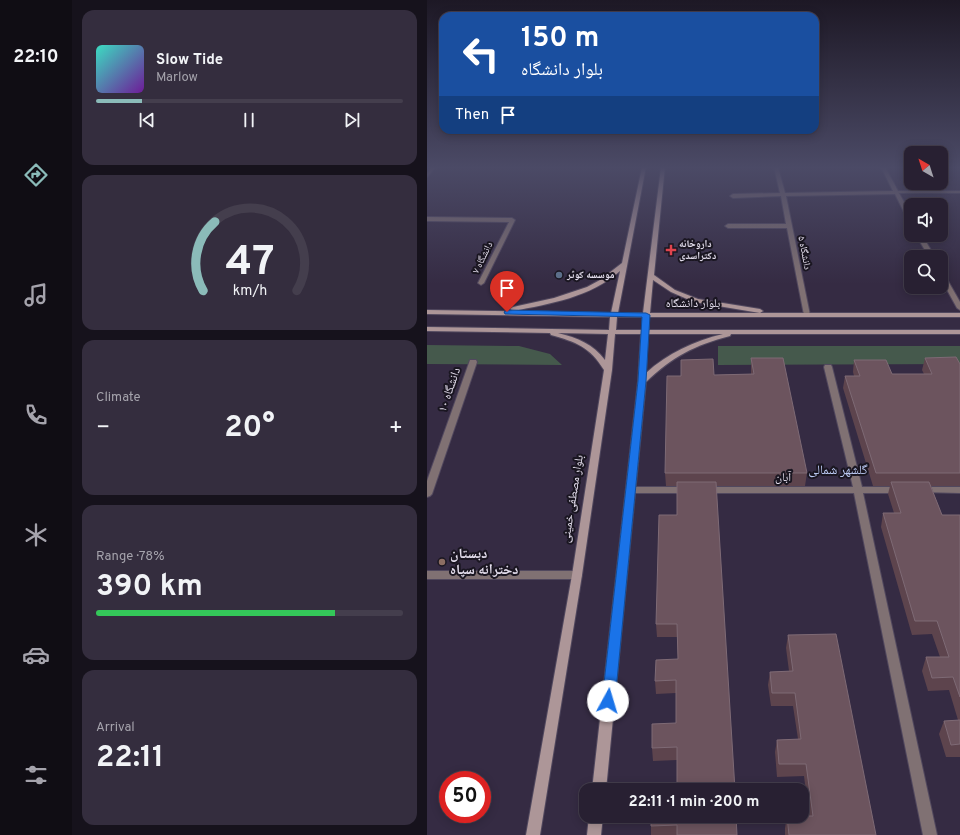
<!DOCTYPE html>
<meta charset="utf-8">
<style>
:root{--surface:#282032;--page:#342d3e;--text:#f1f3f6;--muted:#a5a3ac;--line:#443e4d;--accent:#8bbbb9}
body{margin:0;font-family:Overpass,"Noto Naskh Arabic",sans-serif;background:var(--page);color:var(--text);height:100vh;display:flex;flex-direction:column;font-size:15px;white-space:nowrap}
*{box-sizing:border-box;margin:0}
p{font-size:13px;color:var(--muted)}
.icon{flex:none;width:22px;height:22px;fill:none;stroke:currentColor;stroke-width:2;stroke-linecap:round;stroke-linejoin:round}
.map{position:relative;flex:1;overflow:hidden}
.drawer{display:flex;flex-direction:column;gap:10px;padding:10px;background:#16121c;width:355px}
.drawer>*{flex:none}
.guide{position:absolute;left:12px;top:12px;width:380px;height:122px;border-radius:12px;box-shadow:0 2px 10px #0003,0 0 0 1px var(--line);background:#1a4fa0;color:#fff;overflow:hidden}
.needle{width:26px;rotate:321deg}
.controls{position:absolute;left:477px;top:146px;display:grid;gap:8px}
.controls a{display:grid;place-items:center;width:44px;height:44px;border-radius:8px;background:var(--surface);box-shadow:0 2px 10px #0003,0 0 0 1px var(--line);font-size:20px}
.speed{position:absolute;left:12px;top:771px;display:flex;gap:8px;font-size:20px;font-weight:700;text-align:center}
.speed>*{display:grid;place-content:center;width:52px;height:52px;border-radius:50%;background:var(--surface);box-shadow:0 2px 10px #0003,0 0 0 1px var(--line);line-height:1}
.speed .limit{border:6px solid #d22;background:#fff;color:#111}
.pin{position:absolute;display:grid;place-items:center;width:34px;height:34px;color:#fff;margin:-41px -17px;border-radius:50% 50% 50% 0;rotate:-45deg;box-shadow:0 0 4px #0007}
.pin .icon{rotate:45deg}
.me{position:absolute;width:44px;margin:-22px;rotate:6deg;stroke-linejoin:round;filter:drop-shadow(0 0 3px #0008)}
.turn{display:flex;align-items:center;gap:14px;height:84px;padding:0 16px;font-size:18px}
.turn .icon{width:52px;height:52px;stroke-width:2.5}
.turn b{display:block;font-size:28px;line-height:34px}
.then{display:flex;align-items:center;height:38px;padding:0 16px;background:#0003;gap:8px;font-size:15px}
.big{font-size:30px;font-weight:700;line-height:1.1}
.drawer .tile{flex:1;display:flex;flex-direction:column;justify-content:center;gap:6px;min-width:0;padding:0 14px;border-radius:12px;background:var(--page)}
.drawer .dial{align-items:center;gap:0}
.dial svg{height:104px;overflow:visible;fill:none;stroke:var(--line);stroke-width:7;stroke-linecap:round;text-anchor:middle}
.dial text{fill:var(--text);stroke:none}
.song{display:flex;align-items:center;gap:12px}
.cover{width:48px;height:48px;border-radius:6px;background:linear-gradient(135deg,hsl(170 70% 55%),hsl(280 70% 35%))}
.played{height:4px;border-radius:2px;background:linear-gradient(90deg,var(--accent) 15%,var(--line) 15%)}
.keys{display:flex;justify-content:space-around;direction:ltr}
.heat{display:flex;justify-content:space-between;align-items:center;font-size:22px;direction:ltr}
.charge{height:6px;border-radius:3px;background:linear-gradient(90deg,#34c759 78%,var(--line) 0)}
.trip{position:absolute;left:152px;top:783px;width:230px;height:40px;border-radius:12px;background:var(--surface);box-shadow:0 2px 10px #0003,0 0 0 1px var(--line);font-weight:700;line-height:40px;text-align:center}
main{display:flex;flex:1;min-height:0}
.dock{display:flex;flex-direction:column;width:72px;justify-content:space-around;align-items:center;background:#100d14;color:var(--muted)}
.dock .icon{width:28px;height:28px}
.dock .on{color:var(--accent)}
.dock b{font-size:18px;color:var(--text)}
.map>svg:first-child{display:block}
.green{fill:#45594c}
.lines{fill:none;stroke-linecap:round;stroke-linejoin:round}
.minor-casing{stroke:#51485e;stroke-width:2}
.secondary-casing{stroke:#51485e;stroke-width:2}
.minor{fill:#807173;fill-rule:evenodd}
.secondary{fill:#ad9698;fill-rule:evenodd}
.wall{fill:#5d444d}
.building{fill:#6c545e;stroke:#7e6a75}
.route{fill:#1a73e8;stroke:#114b97}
.health-dot{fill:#e0444e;stroke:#1a1621;stroke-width:1.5}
.service-dot{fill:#5c6f8a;stroke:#1a1621;stroke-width:1.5}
.education-dot{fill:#8d6e63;stroke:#1a1621;stroke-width:1.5}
.labels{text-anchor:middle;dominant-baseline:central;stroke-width:4;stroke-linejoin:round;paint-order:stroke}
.far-poi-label{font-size:10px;font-weight:bold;fill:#e4deed;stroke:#1a1621;text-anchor:start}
.far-street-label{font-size:10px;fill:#e4deed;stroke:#1a1621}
.street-label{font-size:12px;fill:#e4deed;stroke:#1a1621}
.neighbourhood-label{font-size:13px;fill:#bccaf4;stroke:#1a1621}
.near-poi-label{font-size:14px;font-weight:bold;fill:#e4deed;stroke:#1a1621;text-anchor:start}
</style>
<main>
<nav class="dock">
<b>22:10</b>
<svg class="icon on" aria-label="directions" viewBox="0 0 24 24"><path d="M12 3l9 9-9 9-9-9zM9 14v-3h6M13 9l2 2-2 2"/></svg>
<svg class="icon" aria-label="music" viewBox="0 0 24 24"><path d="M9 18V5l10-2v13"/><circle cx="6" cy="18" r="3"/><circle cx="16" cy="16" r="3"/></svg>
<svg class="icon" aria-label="phone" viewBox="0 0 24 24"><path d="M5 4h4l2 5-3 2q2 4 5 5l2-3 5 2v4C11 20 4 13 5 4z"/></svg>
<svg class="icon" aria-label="climate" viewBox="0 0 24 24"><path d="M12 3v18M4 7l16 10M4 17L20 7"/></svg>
<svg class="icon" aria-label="car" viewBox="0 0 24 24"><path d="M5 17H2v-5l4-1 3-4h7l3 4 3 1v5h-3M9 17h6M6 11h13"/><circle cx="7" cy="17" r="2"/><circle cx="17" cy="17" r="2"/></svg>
<svg class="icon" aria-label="filters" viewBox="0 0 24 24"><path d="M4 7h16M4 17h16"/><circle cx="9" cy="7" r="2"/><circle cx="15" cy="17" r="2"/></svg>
</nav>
<section class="drawer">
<div class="tile">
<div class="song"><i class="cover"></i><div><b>Slow Tide</b><p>Marlow</p></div></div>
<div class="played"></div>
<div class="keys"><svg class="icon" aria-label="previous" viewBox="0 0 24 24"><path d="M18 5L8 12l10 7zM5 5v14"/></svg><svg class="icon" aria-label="pause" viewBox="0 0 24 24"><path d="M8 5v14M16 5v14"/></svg><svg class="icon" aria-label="next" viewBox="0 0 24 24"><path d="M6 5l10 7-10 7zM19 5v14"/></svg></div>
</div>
<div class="tile dial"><svg viewBox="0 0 100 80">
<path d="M14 69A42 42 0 1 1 86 69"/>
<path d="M14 69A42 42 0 0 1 23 16" stroke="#8bbbb9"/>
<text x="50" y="56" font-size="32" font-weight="700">47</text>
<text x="50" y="72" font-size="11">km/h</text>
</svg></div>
<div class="tile"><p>Climate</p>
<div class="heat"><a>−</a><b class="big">20°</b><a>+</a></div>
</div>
<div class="tile"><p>Range · 78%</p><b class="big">390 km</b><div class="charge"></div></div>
<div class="tile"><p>Arrival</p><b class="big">22:11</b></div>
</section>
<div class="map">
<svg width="533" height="835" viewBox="0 0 533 835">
<rect width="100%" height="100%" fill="#352b43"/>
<path class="green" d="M0,345L92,346L123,354L135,365L0,364Z
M291,346H533V364L291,365Z"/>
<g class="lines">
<defs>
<path id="minor" d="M5,167H9L0,177V173Z
M347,167H351L358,193L466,191L454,167H458L471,191H533V193H472L484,215V222L481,220L468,194L359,196L383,315L380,317L377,315L360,228H301L298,226L301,224H359L354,196L306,198L303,196L306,194L353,193Z
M0,217L85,218L88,220L57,283L54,285L51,283L82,222L0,221Z
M489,235H495L508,257H502Z
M514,272L517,274L533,302V310L530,308L514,279Z
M43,360H49L50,362L5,494L3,496L0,497V481Z
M398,365H404L405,367L435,487H473L476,488L477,490L476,492L473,493H436L510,835H496L427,493H280L277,492L276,490L277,488L280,487H426L397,367Z
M203,487H261L264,488L265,490L264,492L261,493H203L200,492L199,490L200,488Z
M496,487H533V493L493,492L492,490L493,488Z
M0,571H150L154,572L155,575L154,578L150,579H0Z"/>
<path id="secondary" d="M215,167H219L191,313H216L234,167H238L227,275L248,290L271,299L333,309L336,311L333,313L267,302L244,292L226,280L223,313H533V317H222V330H533V334H304L303,336C268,345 245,357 219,382L179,790H165L211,381L214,334H188L185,370L155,575L113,835H99L145,575L177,370C163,347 149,342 124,335L123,333L0,331V327L182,330L183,317L0,314V310L184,313L193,271C164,297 123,304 86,311L83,309L86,307L127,298L160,287L173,280L195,263ZM190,317H216L215,330H189ZM131,333L181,334L178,360C166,344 151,338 131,333ZM221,334H296C267,341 241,353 219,373Z
M162,816H176L174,835H160Z"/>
</defs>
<use href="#minor" class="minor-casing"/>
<use href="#secondary" class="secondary-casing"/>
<use href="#minor" class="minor"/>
<use href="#secondary" class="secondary"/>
</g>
<path class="wall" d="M324,358L380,473L378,486H289L250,760L226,761L225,748L249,723V693L229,694L228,681L251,659L250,637H230L229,624L250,515V486H239L238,473L254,376L324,374Z
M498,358L533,364V486H504L515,515H533V757H519L512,734L517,721L531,720L522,690L501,691L495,671L499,657H513L505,634L485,635L454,527L456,513H467L461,494L463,486H446L416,388L418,376H427L426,372L427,360L465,374H497L495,370Z
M361,635L449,835H358V828L360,816H382L377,776L350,777L348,752L350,740L371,739L366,706H344L341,685L343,672L362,671L359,648Z
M224,816L310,835H224Z"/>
<path class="building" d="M529,357L533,364V473H449L418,376H433L427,360H459L465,374H505L498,358Z
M324,358H356L380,473H238L240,376H254V360L286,359L287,375L327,374Z
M250,482H289L308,790H250V747L225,748V724L249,723V680L228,681L229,660L251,659L250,624H229L232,515H250Z
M464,482H502L515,515H533V697L526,677L505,678L499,657H522L510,621H488L456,513H474Z
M409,634L449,835H362L360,816H386L379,764H352L350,740L374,739L368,693H345L343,672L366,671L361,635Z
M533,720V744L524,745L517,721Z
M224,816H309L310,835H250V825L224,826Z"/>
<linearGradient id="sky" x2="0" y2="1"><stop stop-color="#1d1825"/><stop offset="0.59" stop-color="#4b4a66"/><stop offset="1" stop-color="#4b4a66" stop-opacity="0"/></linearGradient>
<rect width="533" height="284" fill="url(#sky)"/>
<path class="route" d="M80,310L219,313L223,315L219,381L188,701L186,706L181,708L177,706L175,701L211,381L215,317L78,314L77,312Z"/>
<path class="health-dot" d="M242 244h4v4h4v4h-4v4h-4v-4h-4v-4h4z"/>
<circle class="service-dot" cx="132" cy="275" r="4"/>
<circle class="education-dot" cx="15" cy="562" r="4"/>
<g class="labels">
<g class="far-poi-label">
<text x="252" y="244">داروخانه<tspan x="252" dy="12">دکتراسدی</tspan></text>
<text x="140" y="275">موسسه کوثر</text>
</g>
<g class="far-street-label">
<text transform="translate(377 253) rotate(79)">دانشگاه ۵</text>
<text transform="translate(56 258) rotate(-64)">دانشگاه ۷</text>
</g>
<g class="street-label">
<text x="266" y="304">بلوار دانشگاه</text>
<text transform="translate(23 390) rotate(-71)">دانشگاه ۱۰</text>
<text x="356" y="478">آبان</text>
<text transform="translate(146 499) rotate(-81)">بلوار مصطفی خمینی</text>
</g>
<g class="neighbourhood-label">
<text x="411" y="471">گلشهر شمالی</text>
</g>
<g class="near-poi-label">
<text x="23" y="554">دبستان<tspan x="23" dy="16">دخترانه سپاه</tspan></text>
</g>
</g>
</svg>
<div class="controls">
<a><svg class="needle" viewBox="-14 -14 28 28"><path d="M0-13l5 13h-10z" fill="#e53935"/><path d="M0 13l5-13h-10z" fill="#a5a3ac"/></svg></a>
<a><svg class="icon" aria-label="sound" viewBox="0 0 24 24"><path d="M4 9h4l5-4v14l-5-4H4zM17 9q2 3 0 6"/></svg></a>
<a><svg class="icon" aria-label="search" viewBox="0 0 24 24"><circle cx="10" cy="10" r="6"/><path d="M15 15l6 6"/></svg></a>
</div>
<div class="speed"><div class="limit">50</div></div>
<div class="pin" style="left:80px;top:312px;background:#d93025"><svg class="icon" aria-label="arrive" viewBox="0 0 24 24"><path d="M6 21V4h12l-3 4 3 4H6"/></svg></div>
<svg class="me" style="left:181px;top:701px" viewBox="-20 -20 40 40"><circle r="19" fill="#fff"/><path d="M0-13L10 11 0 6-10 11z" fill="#1a73e8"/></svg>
<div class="trip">22:11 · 1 min · 200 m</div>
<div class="guide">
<div class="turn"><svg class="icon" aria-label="left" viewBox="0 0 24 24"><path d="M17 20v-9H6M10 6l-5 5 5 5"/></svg><div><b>150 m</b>بلوار دانشگاه</div></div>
<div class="then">Then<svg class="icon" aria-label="arrive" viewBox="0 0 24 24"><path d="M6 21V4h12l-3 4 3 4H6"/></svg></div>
</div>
</div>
</main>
